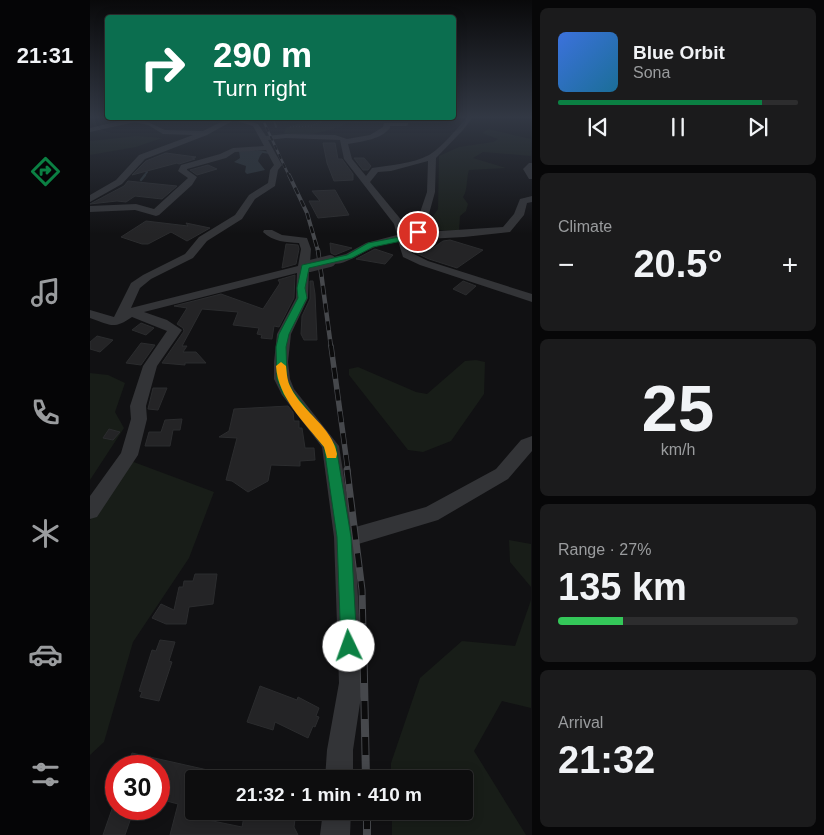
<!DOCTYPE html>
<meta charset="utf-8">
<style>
:root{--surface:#0d0d0e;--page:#1b1b1c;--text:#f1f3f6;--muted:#9a9c9e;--line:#2d2d2e;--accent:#0b8043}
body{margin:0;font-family:Helvetica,sans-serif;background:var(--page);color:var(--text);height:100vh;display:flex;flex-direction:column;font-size:19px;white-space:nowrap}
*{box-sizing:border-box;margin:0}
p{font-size:16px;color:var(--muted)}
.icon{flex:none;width:28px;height:28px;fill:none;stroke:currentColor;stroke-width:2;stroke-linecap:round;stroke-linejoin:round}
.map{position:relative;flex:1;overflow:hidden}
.drawer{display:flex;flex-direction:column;gap:8px;padding:8px;background:#070708;width:292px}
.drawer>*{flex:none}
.top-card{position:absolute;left:15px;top:15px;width:351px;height:105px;border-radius:5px;box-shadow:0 2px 12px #0003,0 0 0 1px var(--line);background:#0b6e4f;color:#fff;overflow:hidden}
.speed{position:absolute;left:15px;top:755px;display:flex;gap:10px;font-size:25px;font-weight:700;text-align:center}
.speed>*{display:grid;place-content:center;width:65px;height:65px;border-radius:50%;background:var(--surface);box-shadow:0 2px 12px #0003,0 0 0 1px var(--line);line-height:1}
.speed .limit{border:8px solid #d22;background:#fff;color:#111}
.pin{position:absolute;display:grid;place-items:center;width:42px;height:42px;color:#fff;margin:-21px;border:2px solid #fff;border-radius:50%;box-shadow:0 1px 5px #0007}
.me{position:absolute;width:55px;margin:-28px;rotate:357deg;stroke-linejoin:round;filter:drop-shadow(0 0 4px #0008)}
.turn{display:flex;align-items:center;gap:18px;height:105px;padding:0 25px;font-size:22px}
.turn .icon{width:65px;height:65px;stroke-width:2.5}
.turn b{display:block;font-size:35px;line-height:42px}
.big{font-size:38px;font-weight:600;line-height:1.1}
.drawer .widget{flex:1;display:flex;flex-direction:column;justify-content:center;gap:8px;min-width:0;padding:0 18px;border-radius:8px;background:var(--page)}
.drawer .dial{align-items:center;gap:0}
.dial b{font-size:65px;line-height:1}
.song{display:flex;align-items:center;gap:15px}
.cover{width:60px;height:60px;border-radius:8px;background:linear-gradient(135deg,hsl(220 70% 55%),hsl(200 70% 35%))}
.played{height:5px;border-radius:2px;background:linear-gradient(90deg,var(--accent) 85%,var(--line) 85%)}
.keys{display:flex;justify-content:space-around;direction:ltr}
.heat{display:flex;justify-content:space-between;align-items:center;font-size:28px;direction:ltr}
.charge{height:8px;border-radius:4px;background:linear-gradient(90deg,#34c759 27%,var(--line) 0)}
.trip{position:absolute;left:95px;top:770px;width:288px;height:50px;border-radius:5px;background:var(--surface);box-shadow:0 2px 12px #0003,0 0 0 1px var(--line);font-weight:600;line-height:50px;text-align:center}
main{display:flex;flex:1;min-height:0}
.menu{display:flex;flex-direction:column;width:90px;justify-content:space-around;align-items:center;background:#050506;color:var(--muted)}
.menu .icon{width:35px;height:35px}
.menu .on{color:var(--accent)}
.menu b{font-size:22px;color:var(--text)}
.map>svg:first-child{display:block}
.green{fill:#181d18}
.water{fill:#293135}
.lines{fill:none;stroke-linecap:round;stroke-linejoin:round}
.stream-far1{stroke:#293135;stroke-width:2}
.stream{stroke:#293135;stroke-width:2.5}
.building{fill:#242426;stroke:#2b2c2e}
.path{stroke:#393b3e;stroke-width:1;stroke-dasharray:1 2;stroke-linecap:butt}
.minor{fill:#333437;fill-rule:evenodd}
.rail-far5-casing{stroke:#46484c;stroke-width:2.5}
.rail-far4-casing{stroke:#46484c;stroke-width:4}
.rail-far3-casing{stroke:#46484c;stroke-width:4.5}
.rail-far2-casing{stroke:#46484c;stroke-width:5.5}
.rail-far1-casing{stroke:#46484c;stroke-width:7}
.rail-casing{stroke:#46484c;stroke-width:8}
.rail-far5{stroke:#0c0c0d;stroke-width:2;stroke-dasharray:5;stroke-linecap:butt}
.rail-far4{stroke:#0c0c0d;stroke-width:2.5;stroke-dasharray:7;stroke-linecap:butt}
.rail-far3{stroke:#0c0c0d;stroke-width:3;stroke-dasharray:9;stroke-linecap:butt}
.rail-far2{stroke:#0c0c0d;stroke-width:4;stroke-dasharray:11;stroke-linecap:butt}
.rail-far1{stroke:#0c0c0d;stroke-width:5;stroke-dasharray:14;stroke-linecap:butt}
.rail{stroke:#0c0c0d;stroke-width:6;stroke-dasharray:18;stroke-linecap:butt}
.minor-bridge{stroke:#333437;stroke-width:12}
.route{fill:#0b8043;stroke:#07532c}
.slow{fill:#f59e0b}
</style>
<main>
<nav class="menu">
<b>21:31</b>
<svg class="icon on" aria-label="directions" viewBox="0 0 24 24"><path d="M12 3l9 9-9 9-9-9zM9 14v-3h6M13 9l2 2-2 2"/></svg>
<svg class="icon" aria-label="music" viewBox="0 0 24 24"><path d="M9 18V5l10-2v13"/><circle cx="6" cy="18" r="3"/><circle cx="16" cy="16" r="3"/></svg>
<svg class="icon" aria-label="phone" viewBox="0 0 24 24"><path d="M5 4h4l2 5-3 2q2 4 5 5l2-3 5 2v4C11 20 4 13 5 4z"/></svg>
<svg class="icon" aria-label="climate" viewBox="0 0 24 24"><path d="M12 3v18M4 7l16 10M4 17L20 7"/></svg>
<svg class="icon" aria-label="car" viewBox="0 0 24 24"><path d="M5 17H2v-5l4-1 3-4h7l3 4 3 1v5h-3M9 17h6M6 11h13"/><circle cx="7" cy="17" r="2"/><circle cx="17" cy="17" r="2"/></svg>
<svg class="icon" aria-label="filters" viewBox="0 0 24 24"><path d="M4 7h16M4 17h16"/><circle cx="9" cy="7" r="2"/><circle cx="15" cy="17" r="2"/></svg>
</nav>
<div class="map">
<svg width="442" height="835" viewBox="0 0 442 835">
<rect width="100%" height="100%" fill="#111113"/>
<path class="green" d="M216,118H261V121C242,132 216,137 194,133L196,128L213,122Z
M398,129L441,139V156L393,152L383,158L416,168L379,170C376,179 378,190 373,197L378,204L376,211L370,216L369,231L345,230L339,222L348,209L349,156L369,147L403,142L408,139L392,133Z
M47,136L72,138L46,147L0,155V141Z
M386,360L395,362L394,394L361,441L333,452L318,450L259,375V369L268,367L326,392L337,394L375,361Z
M0,373L18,375L35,383L25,412L34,428L0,480Z
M41,461L124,492L99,558L43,642L14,742L0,755V520Z
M419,540L441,544V587L420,562Z
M441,600V708L412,701L384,751L436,835H302V811H374V779H301V763L330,678L372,641L425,646Z"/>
<path class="water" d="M163,150L173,152L170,156L168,161L175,170L157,174L155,172L156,166L144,162L150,158L149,151Z"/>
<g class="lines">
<path class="stream-far1" d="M50,118H52
M183,118L186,127
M227,118L231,122
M167,151L180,153
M54,176L57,172"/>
<path class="stream" d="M51,180L55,175"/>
</g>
<path class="building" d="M233,143H245L248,159H252L263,174V180L244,181L237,163Z
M76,153L106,157L102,158L105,159L89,164L87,163L42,175L56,161Z
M264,158H274L281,166L278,170H273Z
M118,165L127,169L107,175L100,170Z
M38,181L77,185L87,186L72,199L45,196L36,202L27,201L0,204L34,186Z
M245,190L259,215L228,218L219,201H230L222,191Z
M56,221L98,226L96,223L120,228L97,241L81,232L58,244H52L31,237Z
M360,240L393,250L367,268L339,259L324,252L320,242L334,241L340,250L353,241Z
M240,243L262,248L245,255L241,253Z
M196,244L208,245L209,249L206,264L192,268Z
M285,249L303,255L295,264L266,259Z
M205,275L204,298L189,327L184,326L182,339L171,338L172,335L167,334L169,328L143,325L148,312L112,309L92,346H97L93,352H106L116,363H95V365L72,363L94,331L93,328L87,324L97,308L84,306L131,294L173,309L190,283L188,280Z
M220,281H223L225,294L227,340H214L211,334L212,316L220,299Z
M373,281L386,286L376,295L363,289Z
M51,323L64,328L56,335L42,330Z
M7,336L23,340L10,352L0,349V342Z
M51,343L65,345L51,365L36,363Z
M63,388H77L68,410L58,409Z
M198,406L203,412L204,421H209V428H212L215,448H224L225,460L210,461V466L181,465L178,481L158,492L142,481L136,480L147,438L129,437L139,431L144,409Z
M92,419L90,430H83L80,446H55L59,432H71L75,420Z
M19,429L30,432L23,440L13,438Z
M105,574H127L123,604L99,607L96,624H76L62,618L71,604L84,610L89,587H93L94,581H103Z
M70,640L85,642L79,661L82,662L69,701L50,697L52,692L49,691L62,650L66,651Z
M170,686L207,700L208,697L229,708L226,716L229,717L225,727L223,726L218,738L185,722L183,730L157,722Z
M42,753L140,775L139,779H104V811H120L118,820L152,827L155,811H206L204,827L208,835H80L88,804L69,799V766H37Z
M22,809H44L35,835H13Z"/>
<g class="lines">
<path class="path" d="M282,118L290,122
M200,127L222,126L229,122L225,118"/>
<path class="minor" d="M377,117H383L373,130L346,158L345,192L334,232L413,227L424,214L430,199L442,196V202L437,203L434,215L420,232L374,237L318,240L322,253L338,261L442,294V302L330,265L313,257L308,241C301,243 292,244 285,247C269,253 254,268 236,263L234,261L236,259L256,254L276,243L307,235L304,224L254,159L250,140L196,138L178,140L192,165L188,170L185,186L165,199L152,219L117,241L103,258L61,279L50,288L41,308L208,266L211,249L209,243C196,242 183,242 173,232L174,230H182L192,235L217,238L221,249L220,263L226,266L219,270L218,298L201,334L198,362L200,379L204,389L249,446L262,528L336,507L406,469L431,440L442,436V451L418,479L348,520L265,545L273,683L263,750V779H235L237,750L249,683L244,537L232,447L192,395L184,379V362L187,334L206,298L207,273L54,312L77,320L92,330L67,366L56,406L57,419L48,455L7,517L0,519V496L31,453L41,419L40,406L53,366L77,331L42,317C23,330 21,325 0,318V310L24,317L41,283L53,275L95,254L109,237L145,215L159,195L178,183L180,170L184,165L176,150L145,152L136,158L97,169V170L107,177L102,185L69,215L66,216L45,210L0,212V206L46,204L64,209L98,178L88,171L91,165L130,154L143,148L174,146L163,126L144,120L117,135L55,159L32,184L0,202V195L26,180L49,155L103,135L73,134L58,125L45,122L0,132V128L38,119L37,118H49L75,130L113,131L139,118H149L168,124L176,136L196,134L245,135L257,139L280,135L293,127L294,123H318V125L316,126H300V128C290,140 273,141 258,144L262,159L276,176L282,168C300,165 322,164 339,155C349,150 369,127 377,117ZM338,161L337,192L323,233L317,234L313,222L280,182L288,172L301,171Z
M439,163H442V179H439L433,169Z
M233,811H261L260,835H230Z"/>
<defs>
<path id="rail-far5" d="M172,118L199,176"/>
<path id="rail-far4" d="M199,175L217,213L228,251"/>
<path id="rail-far3" d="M228,250L241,347"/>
<path id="rail-far2" d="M241,346L258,471"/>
<path id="rail-far1" d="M257,470L272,590L273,631"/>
<path id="rail" d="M273,629L276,779
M277,811V835"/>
</defs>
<use href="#rail-far5" class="rail-far5-casing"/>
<use href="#rail-far4" class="rail-far4-casing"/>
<use href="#rail-far3" class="rail-far3-casing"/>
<use href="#rail-far2" class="rail-far2-casing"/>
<use href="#rail-far1" class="rail-far1-casing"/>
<use href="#rail" class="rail-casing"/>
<use href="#rail-far5" class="rail-far5"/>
<use href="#rail-far4" class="rail-far4"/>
<use href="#rail-far3" class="rail-far3"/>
<use href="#rail-far2" class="rail-far2"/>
<use href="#rail-far1" class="rail-far1"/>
<use href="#rail" class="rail"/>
<path class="minor-bridge" d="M220,266L240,261"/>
</g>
<linearGradient id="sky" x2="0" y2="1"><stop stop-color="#09090a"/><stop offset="0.5" stop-color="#323844"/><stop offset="1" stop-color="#323844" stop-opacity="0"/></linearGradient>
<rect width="442" height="234" fill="url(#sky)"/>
<path class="route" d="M328,230L331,232V237L283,247L262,258L219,268L215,288L217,298L199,334L196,347L197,379L202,390L246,446L261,537L267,646L265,652L259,655L253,652L251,646L247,537L234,447L193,394L187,379L186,347L189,334L208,298L207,288L212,265L257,255L278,243L325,234V231Z"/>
<path class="slow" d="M191,362L196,366C197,374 197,381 201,388C212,411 243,428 247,454L246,458H237L234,447C215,423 188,398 186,366Z"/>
</svg>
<div class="speed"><div class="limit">30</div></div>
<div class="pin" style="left:328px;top:232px;background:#d93025"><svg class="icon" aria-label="arrive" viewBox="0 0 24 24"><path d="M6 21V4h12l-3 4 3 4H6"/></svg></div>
<svg class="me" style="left:259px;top:646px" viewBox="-20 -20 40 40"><circle r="19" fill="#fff"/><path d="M0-13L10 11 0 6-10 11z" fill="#0b8043"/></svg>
<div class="trip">21:32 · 1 min · 410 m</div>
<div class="top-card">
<div class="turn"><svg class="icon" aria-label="right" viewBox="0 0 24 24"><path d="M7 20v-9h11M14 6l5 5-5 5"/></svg><div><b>290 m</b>Turn right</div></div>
</div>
</div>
<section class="drawer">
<div class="widget">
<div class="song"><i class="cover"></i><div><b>Blue Orbit</b><p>Sona</p></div></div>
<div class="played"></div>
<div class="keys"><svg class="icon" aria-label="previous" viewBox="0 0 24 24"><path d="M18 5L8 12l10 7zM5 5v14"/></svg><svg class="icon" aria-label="pause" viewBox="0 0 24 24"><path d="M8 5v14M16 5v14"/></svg><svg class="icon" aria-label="next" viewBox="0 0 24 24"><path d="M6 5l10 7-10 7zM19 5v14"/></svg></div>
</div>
<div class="widget"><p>Climate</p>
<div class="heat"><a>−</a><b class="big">20.5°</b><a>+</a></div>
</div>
<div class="widget dial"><b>25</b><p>km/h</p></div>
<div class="widget"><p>Range · 27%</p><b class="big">135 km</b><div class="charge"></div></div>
<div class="widget"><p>Arrival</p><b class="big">21:32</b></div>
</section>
</main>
